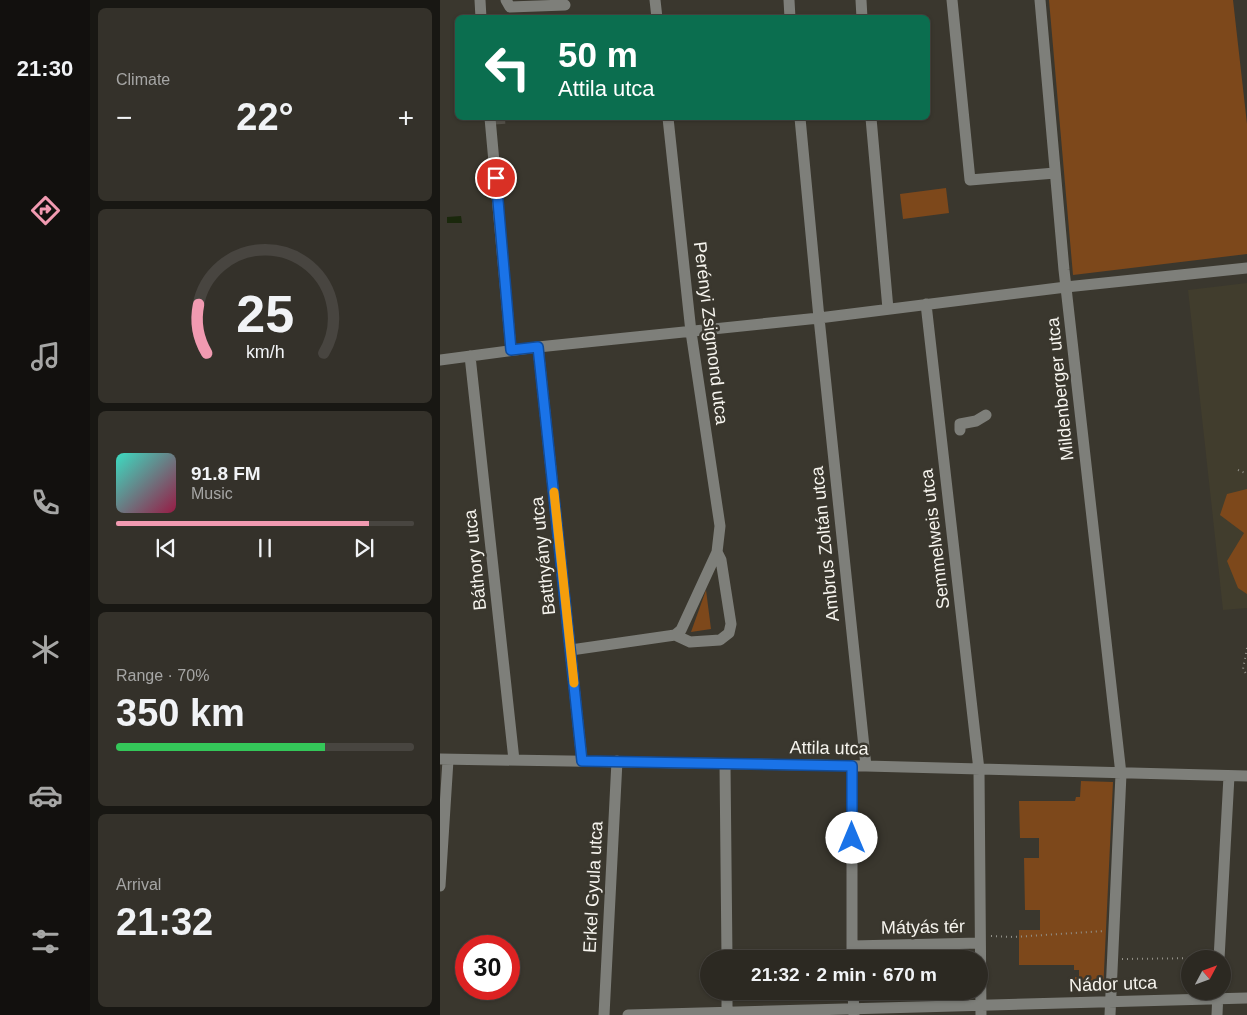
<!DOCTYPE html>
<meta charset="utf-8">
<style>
:root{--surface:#2c2922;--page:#34312a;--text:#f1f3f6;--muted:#a6a6a5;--line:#484540;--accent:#f19ab1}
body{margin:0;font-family:Arial,sans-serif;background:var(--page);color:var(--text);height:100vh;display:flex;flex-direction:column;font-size:19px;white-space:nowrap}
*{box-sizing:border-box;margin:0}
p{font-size:16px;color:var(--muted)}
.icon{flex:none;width:28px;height:28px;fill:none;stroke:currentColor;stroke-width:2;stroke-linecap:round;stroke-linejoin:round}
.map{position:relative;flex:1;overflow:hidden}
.sheet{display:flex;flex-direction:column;gap:8px;padding:8px;background:#181713;width:350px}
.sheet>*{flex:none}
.guide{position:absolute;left:15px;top:15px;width:475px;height:105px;border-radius:8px;box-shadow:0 1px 4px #0004,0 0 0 1px var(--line);background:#0b6e4f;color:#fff;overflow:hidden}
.needle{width:32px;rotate:49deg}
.controls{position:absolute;left:741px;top:950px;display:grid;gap:10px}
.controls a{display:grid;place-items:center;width:50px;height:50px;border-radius:50%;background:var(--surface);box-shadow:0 1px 4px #0004,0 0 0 1px var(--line);font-size:25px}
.speed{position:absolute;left:15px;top:935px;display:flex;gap:10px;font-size:25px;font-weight:700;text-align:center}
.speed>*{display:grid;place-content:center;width:65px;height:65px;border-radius:50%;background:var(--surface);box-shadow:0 1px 4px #0004,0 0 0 1px var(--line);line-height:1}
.speed .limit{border:8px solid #d22;background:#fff;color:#111}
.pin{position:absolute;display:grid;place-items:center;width:42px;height:42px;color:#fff;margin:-21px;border:2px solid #fff;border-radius:50%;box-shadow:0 1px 5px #0007}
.me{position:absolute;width:55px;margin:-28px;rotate:0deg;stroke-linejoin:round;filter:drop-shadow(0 0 4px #0008)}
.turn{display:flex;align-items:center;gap:18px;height:105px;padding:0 20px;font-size:22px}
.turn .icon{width:65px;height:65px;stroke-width:2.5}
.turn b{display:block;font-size:35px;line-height:42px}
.big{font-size:38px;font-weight:700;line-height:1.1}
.sheet .widget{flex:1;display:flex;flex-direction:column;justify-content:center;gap:8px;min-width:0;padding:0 18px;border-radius:8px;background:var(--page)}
.sheet .dial{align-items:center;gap:0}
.dial svg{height:130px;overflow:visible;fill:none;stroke:var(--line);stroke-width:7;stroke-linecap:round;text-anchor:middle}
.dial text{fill:var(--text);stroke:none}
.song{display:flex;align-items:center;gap:15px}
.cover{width:60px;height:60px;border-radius:8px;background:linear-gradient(135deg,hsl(170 70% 55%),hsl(340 70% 35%))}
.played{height:5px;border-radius:2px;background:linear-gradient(90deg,var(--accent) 85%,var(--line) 85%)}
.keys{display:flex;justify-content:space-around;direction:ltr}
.heat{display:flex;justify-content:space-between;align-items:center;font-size:28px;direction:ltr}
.charge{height:8px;border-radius:4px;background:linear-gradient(90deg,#34c759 70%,var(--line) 0)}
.trip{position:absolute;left:260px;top:950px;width:288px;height:50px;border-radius:25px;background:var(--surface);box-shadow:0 1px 4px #0004,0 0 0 1px var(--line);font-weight:700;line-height:50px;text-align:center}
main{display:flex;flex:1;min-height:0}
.dock{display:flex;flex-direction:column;width:90px;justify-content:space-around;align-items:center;background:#12100e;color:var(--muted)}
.dock .icon{width:35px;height:35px}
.dock .active{color:var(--accent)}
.dock b{font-size:22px;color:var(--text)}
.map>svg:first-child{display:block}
.built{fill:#413d2d}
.green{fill:#7d481b}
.water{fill:#1a280c}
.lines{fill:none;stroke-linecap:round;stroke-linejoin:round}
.minor-tunnel{stroke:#56534b;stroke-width:11;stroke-dasharray:11 5.5;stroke-linecap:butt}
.path{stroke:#939189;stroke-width:2;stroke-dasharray:1 4;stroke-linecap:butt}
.minor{stroke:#7e7f7a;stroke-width:11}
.route-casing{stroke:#114b97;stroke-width:12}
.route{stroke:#1a73e8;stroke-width:9}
.slow{stroke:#f59e0b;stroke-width:9}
.labels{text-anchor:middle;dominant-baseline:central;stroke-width:5;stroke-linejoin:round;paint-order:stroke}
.street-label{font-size:18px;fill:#f6f4ee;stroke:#3a372e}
</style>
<main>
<nav class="dock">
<b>21:30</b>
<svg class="icon active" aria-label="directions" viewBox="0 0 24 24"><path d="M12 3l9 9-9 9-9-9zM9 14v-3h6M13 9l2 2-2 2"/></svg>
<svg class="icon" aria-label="music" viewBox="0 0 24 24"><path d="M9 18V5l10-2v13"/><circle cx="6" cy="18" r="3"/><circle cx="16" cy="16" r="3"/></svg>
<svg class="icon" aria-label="phone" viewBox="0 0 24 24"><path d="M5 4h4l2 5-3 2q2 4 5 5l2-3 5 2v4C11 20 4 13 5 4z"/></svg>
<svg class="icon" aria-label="climate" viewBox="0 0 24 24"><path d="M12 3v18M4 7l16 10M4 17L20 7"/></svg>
<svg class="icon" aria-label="car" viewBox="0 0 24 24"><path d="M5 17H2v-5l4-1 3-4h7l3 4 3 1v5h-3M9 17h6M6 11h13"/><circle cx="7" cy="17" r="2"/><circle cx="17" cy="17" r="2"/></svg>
<svg class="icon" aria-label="filters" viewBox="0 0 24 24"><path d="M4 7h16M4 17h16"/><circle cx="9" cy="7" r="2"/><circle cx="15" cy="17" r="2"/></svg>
</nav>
<section class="sheet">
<div class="widget"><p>Climate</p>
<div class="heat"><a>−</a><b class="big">22°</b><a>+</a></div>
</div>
<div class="widget dial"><svg viewBox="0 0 100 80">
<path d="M14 69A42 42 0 1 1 86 69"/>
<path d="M14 69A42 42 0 0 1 9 39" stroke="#f19ab1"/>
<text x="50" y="56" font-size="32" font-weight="700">25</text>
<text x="50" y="72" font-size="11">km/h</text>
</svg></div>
<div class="widget">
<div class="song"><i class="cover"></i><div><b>91.8 FM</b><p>Music</p></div></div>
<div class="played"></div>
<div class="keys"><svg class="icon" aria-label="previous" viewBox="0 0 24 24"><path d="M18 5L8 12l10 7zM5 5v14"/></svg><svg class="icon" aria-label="pause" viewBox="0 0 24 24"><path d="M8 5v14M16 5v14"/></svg><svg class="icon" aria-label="next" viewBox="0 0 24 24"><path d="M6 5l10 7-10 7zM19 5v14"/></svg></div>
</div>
<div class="widget"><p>Range · 70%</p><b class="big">350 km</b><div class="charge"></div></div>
<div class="widget"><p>Arrival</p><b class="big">21:32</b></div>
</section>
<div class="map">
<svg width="807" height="1015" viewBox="0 0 807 1015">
<rect width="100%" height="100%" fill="#3a372e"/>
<path class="built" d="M807,283V608L783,610L748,290Z"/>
<path class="green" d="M609,0H793L807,124V254L633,275Z
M506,188L509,213L463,219L460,194Z
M807,489V594L798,588L787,561L804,533L780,515L787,494Z
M266,590L271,629L251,632Z
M641,781L673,782L663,992L639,993L635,985V977H639V970H634V965H579V930H600V910H585L584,858H599V838H580L579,801H635L636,797H640Z
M529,952L530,959H440V955Z
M442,991H531V997L484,999L483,993L442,995Z"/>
<path class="water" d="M21,216L22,223H7V217Z"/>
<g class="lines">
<path class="minor-tunnel" d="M54,119L67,118"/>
<path class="path" d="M798,470L807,474
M807,648L803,669L807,675
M551,936L574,937L664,931
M682,959L769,958"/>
<path class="minor" d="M40,0L41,18
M66,0L70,7L125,5
M215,0L217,18
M349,0L350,18
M421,0L422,18
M512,0L530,180L615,173
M600,0L624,270L681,774L670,1015
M50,118L71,350
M360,118L379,318L426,766
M431,118L448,309
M486,304L539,770L541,1015
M98,347L142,761
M30,356L74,760
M0,360L98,347L379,318L626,287L807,268
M520,430V424L536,421L546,415
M235,635L250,642L280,640L289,633L291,624L281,560L277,552
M131,650L235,635L241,630L277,552L280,526L251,332L228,118
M0,759L426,766L807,776
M285,764L287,959
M412,766V959
M0,886L8,760
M412,946L540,943
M779,959L789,776
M287,991V1013
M413,991L414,1015
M164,1015L177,761
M188,1015L807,998
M777,1015L778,992"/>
</g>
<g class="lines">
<defs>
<path id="route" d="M56,178L71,350L98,347L142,761L412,766V838"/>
</defs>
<use href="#route" class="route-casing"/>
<use href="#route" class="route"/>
<path class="slow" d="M114,492L134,683"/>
</g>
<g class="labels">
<g class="street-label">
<text transform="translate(271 333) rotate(83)">Perényi Zsigmond utca</text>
<text transform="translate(620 389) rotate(-96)">Mildenberger utca</text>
<text transform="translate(495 539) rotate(-97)">Semmelweis utca</text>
<text transform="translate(385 544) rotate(-96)">Ambrus Zoltán utca</text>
<text transform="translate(103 556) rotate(-96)">Batthyány utca</text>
<text transform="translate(35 560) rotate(-96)">Báthory utca</text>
<text transform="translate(389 748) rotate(1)">Attila utca</text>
<text transform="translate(153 887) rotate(-87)">Erkel Gyula utca</text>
<text transform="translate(483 927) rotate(-1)">Mátyás tér</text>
<text transform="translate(673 984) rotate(-2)">Nádor utca</text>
</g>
</g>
</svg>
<div class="controls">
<a><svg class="needle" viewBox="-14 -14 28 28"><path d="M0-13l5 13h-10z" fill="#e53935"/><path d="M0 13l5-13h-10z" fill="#a6a6a5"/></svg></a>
</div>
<div class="speed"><div class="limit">30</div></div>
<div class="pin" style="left:56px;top:178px;background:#d93025"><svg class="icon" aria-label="arrive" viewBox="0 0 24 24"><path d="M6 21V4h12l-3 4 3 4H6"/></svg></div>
<svg class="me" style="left:412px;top:838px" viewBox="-20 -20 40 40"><circle r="19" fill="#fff"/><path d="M0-13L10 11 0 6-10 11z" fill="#1a73e8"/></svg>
<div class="trip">21:32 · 2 min · 670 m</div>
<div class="guide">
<div class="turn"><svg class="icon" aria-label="left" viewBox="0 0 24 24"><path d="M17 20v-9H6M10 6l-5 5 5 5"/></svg><div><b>50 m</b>Attila utca</div></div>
</div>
</div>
</main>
